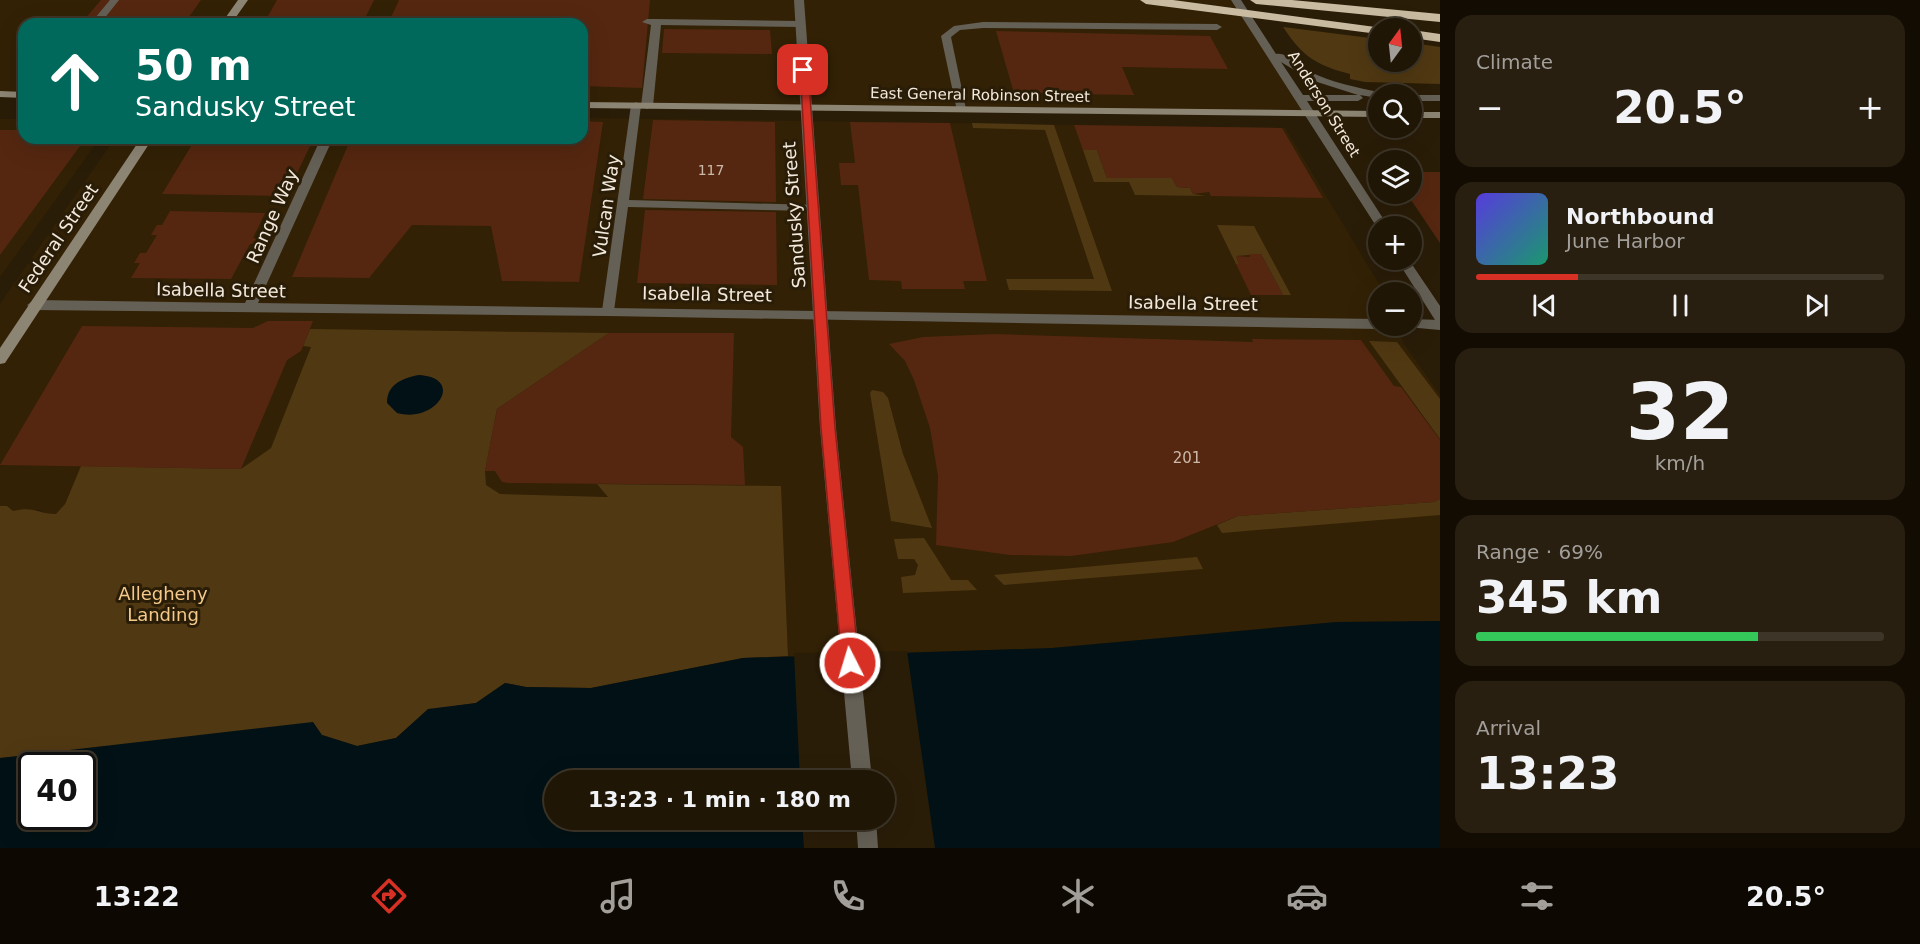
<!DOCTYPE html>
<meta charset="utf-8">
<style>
:root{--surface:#201606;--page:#281f10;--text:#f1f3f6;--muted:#a29f9b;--line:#3d3528;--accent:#d93025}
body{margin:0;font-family:"DejaVu Sans",sans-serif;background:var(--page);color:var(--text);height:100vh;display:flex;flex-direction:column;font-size:22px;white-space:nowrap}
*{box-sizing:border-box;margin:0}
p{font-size:20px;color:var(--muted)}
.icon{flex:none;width:33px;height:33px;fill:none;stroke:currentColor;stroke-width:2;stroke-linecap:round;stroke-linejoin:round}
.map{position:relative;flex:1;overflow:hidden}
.details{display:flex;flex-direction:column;gap:15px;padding:15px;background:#120c03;width:480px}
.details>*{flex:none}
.banner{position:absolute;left:18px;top:18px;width:570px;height:126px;border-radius:18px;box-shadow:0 6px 24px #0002,0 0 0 2px var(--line);background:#00695c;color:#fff;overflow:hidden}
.needle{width:39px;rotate:15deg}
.controls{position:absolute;left:1368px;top:18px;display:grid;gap:12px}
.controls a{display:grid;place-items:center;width:54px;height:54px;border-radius:50%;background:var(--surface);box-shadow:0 6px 24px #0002,0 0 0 2px var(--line);font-size:30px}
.speed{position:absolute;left:18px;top:752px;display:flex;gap:12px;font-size:30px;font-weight:700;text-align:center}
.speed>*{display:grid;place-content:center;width:78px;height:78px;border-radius:50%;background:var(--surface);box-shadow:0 6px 24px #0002,0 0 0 2px var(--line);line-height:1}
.speed .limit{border:3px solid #111;border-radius:9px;background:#fff;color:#111}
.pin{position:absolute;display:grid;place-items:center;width:51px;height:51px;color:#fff;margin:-26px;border-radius:12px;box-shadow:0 3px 9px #0006}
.me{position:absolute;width:66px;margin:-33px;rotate:355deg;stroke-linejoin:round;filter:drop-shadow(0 0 4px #0008)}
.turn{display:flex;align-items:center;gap:21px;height:126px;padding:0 18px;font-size:27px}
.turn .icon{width:78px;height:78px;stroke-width:2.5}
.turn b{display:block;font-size:42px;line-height:51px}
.big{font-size:45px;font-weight:600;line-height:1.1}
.details .tile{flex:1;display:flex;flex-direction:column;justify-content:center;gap:9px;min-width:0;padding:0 21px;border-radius:18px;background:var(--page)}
.details .dial{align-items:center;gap:0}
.dial b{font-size:78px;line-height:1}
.song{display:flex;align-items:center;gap:18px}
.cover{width:72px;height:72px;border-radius:9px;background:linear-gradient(135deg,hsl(250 70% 55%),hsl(160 70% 35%))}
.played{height:6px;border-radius:3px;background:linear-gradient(90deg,var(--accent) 25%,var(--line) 25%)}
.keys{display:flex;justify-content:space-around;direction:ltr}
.heat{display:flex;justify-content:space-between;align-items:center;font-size:33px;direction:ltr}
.charge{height:9px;border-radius:4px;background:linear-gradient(90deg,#34c759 69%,var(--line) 0)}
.trip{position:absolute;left:544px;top:770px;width:351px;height:60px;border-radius:30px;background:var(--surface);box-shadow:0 6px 24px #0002,0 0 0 2px var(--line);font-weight:600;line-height:60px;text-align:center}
.tab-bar{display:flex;height:96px;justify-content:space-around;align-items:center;background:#0d0902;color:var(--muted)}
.tab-bar .icon{width:42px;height:42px}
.tab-bar .on{color:var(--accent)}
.tab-bar b{font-size:27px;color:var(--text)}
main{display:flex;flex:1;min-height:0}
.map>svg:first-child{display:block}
.built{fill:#322105}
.green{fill:#503812}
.water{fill:#021115;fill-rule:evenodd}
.pier{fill:#2a1d08}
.building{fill:#552710}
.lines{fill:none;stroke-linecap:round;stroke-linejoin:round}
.service{fill:#656056;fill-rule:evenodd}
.minor{fill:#656056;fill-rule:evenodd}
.tertiary{fill:#656056;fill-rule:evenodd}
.secondary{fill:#8d8574;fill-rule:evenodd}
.motorway{fill:#c9bba1;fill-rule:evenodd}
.route{fill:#d93025;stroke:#8d1f18;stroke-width:1.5}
.labels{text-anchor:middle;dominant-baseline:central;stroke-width:6;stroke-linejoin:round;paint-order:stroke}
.far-number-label{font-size:14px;fill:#ccb9aa}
.far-street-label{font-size:15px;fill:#f3eadd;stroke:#2a1d08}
.number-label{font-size:15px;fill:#ccb9aa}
.street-label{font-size:18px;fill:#f3eadd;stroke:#2a1d08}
.park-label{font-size:18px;fill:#f5c989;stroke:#2a1d08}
</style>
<main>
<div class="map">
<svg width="1440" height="848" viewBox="0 0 1440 848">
<rect width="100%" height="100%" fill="#2a1d08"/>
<path class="built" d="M0,0H1236L1309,114L582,105V24H24V95L0,94Z
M582,118L1285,128L1384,292H1378V326H1397L1404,344L1440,395V621L1337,622L1052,648L794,657L788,656L780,486L598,484L609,497L500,494L81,467L60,514H45L40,510L13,511L7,506H0V304L115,138H582Z
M0,119H24V138H100L0,277Z"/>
<path class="green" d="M1283,27L1378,39V62H1412V43L1440,47V84L1365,82L1350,79V74C1316,65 1303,57 1283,27Z
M972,123L1054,125L1112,291L1009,290L1006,279H1094L1045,130L973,128Z
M1083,150H1097L1107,178H1172L1177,187L1190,188L1193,194L1206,196L1135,195L1129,182H1094Z
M1217,225L1254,226L1291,295H1283L1261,254L1236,256L1239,264H1236Z
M310,329L609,333L497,409L485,471L486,485L500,494L608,497L597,484L781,486L788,656L743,658L591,688L526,687L505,683L476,703L428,710L396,738L357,746L322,735L0,758V506H7L13,511C35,506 37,514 56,514L65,504L81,466L241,469L271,448L311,347L303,346Z
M1369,341L1397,342L1440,399V439Z
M872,390L883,392L888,398L903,454L932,528L891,521L870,393Z
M1440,499V515L1222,533L1217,525L1238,516L1434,502Z
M924,538L951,580H968L977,590L903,593L901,577L915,575L918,565L914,559H898L894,539Z
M1197,557L1203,569L1004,585L994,575Z"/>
<path class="water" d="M419,375C466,378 436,424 397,413L387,403C387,384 403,378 419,375Z
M1440,621V848H0V758L313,722L322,735L357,746L396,738L428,709L476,703L505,683L526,687L591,688L743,658L1052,648L1337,622ZM32,765H82V816H32ZM555,780H885V819H555Z"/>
<path class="pier" d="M907,651L935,848H804L802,819H885V780H800L794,653Z"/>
<path class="building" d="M101,0H201L184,24H112L115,21L84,20Z
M277,0H374L366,16H268Z
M399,0H650L642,88L582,86V24H388Z
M664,29L770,30L772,54L662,53Z
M996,31L1210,36L1228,69L1122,67L1134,95L1014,93Z
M653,120L775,122L776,202L643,199Z
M582,121L603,122L579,282L502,281L491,226L412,225L369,278L292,277L351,138H582Z
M850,122L950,123L987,281H963L965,289H902L901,281L869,280L858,185H841L839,163H855Z
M1074,125L1282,128L1323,198L1211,196L1209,192L1193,194L1190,188L1177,187L1172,178H1107L1097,150H1083Z
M0,130H24V138H86L0,255Z
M196,138H314L286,196L162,194Z
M1412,172H1440V243L1407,194H1412Z
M645,210L776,212L777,285L637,283Z
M170,211L265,213L253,238H259L256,244H250L231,279L131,278L140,263H134L140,253H146L157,235H151L157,225H162Z
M1249,254H1261L1283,295H1251L1236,264H1239L1236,256L1250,257Z
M268,321H313L301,351L287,360L241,469L0,465L82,326L253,328Z
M609,333H734L731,437L743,447L745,485L509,483L502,482L495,471H485L497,409Z
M995,334L1253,342L1252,339L1361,340L1394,386L1401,387L1440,440V499L1434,502L1238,516L1173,542L1071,556L1010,555L936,545L938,476L930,428L914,380L905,361L889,344L923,337Z"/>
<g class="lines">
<path class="service" d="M110,0H119L100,24H90Z
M983,22L1217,24L1222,27L1217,30L983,28L960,30L951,37L966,109L961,112L957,111L941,36L954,26Z
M636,102L641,105L629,200L813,205L819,208L813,211L628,207L614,311L608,315L602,311L631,105Z"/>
<path class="minor" d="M228,18L389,19L394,22L393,24L224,23V19Z
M656,19L800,21L805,24L800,27L661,25L653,106L647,109L641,106L651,25L642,22L647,19Z
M321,138H333L258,303L1378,319V326H1384L1378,329L608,316L34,310L27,305L34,300L245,303Z
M1412,319L1440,320V330L1407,327L1406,326H1412Z"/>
<path class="tertiary" d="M794,0H804L836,428L872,780H852L820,428Z
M1231,0H1241L1276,54C1287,52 1299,65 1309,71C1332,83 1356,87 1382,93L1383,94H1378V98L1360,95L1363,98L1358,101H1307L1388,226H1378V229ZM1281,62L1311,80L1358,95H1303Z
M1412,95H1440V101H1412Z
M1397,260H1409L1440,306V322L1435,320Z
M856,819H876L878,848H858Z"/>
<path class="secondary" d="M238,0H248L231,24H221Z
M0,91L24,92V98L0,97Z
M582,102L1378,111V117L582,108Z
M1412,112H1440V118H1412Z
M141,138H153L5,363L0,364V348Z"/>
<path class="motorway" d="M1140,0H1173L1383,28H1378V34L1146,4Z
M1250,0H1292L1440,14V22L1256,4Z
M1412,30L1440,34V42L1412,38Z"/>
</g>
<path class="route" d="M800,68L808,70L835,428L859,663L856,668L850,670L845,668L842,663L821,428Z"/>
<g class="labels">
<g class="far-number-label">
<text x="711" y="170">117</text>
</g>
<g class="far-street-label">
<text transform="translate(980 95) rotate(1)">East General Robinson Street</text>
<text transform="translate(1324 104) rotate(58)">Anderson Street</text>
</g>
<g class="number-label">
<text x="1187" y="458">201</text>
</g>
<g class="street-label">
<text transform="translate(606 206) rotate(-82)">Vulcan Way</text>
<text transform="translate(794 215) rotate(-94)">Sandusky Street</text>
<text transform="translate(272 216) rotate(-66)">Range Way</text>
<text transform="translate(58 238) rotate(-56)">Federal Street</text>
<text transform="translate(221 290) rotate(1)">Isabella Street</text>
<text transform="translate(707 294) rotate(1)">Isabella Street</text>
<text transform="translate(1193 303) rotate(1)">Isabella Street</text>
</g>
<g class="park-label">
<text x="163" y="593">Allegheny<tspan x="163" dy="21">Landing</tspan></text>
</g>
</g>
</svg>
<div class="controls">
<a><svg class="needle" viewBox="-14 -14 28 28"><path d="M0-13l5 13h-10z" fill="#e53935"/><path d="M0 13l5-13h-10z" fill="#a29f9b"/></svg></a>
<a><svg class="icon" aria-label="search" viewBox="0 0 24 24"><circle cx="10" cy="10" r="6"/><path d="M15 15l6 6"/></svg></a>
<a><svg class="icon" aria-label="layers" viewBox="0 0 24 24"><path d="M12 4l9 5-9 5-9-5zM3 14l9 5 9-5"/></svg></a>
<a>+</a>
<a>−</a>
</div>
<div class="speed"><div class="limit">40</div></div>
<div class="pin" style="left:803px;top:70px;background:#d93025"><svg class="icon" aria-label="arrive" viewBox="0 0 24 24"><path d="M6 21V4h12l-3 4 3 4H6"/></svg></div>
<svg class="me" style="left:850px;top:663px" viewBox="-20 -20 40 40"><circle r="17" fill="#d93025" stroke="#fff" stroke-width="3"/><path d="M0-11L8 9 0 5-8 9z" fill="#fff"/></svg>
<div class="trip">13:23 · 1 min · 180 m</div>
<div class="banner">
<div class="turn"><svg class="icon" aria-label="ahead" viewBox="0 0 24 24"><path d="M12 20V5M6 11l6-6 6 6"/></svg><div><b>50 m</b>Sandusky Street</div></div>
</div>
</div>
<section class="details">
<div class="tile"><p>Climate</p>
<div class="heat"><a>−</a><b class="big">20.5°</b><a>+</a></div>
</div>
<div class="tile">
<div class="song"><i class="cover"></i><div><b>Northbound</b><p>June Harbor</p></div></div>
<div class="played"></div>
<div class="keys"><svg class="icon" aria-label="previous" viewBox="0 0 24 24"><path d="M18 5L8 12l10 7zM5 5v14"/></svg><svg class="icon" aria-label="pause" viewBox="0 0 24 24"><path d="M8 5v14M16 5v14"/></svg><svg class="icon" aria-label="next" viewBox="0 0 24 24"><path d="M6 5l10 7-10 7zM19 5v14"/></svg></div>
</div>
<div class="tile dial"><b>32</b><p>km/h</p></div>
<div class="tile"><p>Range · 69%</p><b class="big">345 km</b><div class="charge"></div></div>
<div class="tile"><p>Arrival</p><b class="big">13:23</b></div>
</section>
</main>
<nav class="tab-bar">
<b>13:22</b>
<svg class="icon on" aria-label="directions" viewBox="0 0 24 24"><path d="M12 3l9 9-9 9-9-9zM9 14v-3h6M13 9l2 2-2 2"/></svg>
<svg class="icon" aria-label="music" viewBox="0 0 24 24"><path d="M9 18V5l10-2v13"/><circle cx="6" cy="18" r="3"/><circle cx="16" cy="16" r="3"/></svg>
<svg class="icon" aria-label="phone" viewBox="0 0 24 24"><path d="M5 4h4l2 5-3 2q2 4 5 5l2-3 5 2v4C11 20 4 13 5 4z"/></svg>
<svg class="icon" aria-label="climate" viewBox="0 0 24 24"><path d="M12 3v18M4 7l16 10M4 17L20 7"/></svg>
<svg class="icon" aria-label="car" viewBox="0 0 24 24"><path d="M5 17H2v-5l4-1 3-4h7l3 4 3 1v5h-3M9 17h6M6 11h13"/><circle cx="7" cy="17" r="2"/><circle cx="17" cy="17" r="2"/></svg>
<svg class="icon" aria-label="filters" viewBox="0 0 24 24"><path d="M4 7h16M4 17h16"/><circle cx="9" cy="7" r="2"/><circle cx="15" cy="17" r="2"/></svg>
<b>20.5°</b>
</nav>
